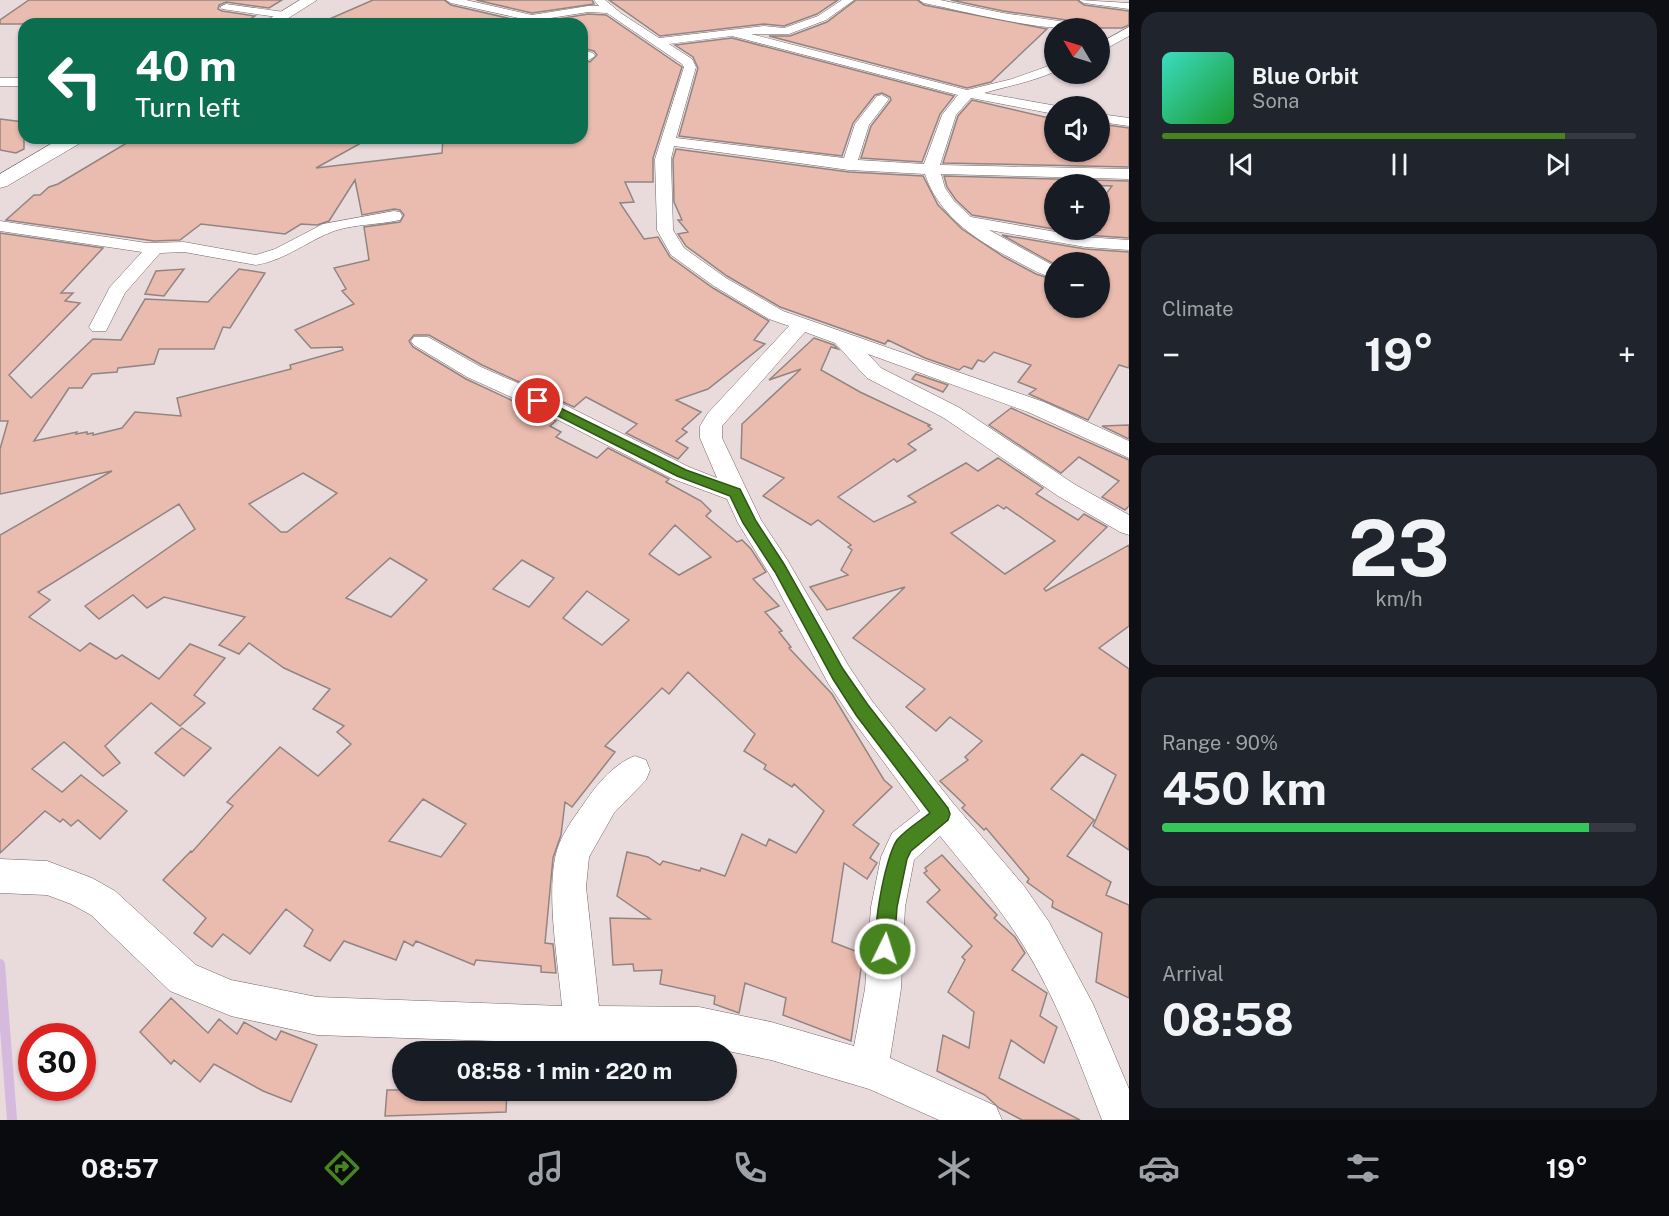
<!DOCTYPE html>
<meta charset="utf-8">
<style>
:root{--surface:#171b24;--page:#20242c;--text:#f1f3f6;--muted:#9ea1a6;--line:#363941;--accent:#47831f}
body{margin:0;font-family:"Public Sans",sans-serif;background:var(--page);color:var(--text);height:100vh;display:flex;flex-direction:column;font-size:22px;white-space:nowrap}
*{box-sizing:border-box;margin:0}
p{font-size:20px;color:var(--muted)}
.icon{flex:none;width:33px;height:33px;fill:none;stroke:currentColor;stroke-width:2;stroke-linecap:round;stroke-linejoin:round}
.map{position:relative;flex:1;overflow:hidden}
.sheet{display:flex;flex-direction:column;gap:12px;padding:12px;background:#0d0f14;width:540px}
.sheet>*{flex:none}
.top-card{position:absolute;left:18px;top:18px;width:570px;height:126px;border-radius:18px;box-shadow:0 2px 4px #0004;background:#0b6e4f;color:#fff;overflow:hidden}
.needle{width:39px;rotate:308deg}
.buttons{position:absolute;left:1044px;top:18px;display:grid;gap:12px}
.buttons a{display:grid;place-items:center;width:66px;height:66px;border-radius:50%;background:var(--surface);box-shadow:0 2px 4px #0004;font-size:30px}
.speed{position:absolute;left:18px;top:1023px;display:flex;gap:12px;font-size:30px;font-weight:700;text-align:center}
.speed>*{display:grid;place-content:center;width:78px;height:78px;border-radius:50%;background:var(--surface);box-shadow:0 2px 4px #0004;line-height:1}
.speed .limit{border:9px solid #d22;background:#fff;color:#111}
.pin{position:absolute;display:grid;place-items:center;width:51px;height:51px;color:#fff;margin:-26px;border:3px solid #fff;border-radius:50%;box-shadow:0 2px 6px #0007}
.me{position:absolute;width:66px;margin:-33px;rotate:4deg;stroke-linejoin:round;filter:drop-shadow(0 0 4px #0008)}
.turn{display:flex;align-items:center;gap:21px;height:126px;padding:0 18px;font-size:27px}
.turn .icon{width:78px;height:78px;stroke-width:2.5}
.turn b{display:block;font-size:42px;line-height:51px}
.big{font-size:45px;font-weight:700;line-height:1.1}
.sheet .card{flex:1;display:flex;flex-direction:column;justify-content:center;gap:9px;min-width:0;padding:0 21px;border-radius:18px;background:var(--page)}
.sheet .dial{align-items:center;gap:0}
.dial b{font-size:78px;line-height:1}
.song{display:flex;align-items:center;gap:18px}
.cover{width:72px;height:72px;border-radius:9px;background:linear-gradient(135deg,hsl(170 70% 55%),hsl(130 70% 35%))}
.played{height:6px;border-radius:3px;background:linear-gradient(90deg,var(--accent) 85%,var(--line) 85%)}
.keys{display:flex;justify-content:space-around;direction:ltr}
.heat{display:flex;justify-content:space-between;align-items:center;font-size:33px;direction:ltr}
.charge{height:9px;border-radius:4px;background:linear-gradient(90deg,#34c759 90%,var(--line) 0)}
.trip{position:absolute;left:392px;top:1041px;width:345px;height:60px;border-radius:30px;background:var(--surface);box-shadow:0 2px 4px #0004;font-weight:700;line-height:60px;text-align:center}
.tab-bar{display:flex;height:96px;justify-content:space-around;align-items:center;background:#090b0e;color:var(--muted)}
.tab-bar .icon{width:42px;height:42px}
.tab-bar .active{color:var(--accent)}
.tab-bar b{font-size:27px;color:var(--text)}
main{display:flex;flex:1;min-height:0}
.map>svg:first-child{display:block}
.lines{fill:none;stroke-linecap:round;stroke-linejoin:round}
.stream{stroke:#d5bade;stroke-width:10}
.building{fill:#eabbaf;stroke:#928581;stroke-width:1.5;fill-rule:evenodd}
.minor-casing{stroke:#736667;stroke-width:1}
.highway-casing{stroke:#736667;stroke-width:1}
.minor{fill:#fff;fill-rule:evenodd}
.highway{fill:#fff;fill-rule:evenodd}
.route{fill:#47831f;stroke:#2e5514;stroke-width:1.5}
</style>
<main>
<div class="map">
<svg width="1129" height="1120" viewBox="0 0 1129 1120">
<rect width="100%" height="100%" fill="#e9dadc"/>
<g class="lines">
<path class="stream" d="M0,964L12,1120"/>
</g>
<path class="building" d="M29,0H282L269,8L226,2L219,5L218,9L222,11L255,16L242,24H0V20Z
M373,0H444L451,5L516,20L497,24H318Z
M476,0H592L594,4L532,13Z
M609,0H838L817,14L784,26L764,24L660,36Z
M856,0H917L924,5L1047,29L991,82L967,88L769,36H790L827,22Z
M951,0H1077L1084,5L1129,11V25L1122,28H1095L1087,23L1003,11Z
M588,14L606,15L682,67L653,158V182H625L634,202L620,203L644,239L658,237L670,257L713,288L769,321L754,340L765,344L708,389L676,400L701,412L682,429L687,432L676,441L688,448L678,459L626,433L637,424L586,397L574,407L482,365L429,335H414L409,341L413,347L466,379L556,421L550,426L561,432L556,437L597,458L608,448L669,479L666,482L701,501L711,511L706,516L737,542L742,540L751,549L766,572L753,579L779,606L765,612L782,631L779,632L791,647L789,648L832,694L884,780L892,787L853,825L879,844L870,858L877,863L867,879L844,863L832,942L863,954L851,1041L783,1015L786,998L745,983L739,1013L714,1004L715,996L660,984L662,970L634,971L633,964L613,965L610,918L650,919L617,896L627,852L648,857L660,865L663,861L700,871L701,868L725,876L742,834L766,846L769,839L796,853L824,811L794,784L792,787L764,769L766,765L744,751L755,734L688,672L669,694L662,688L605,746L615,752L572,807L565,802L561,835L553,858L545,943L553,944L556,973L541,972V966L476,960L474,965L416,941L413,946L404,941L396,960L344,941L330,961L304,946L313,930L286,909L250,954L223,934L212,947L194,933L206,918L163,880L191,851L192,852L233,806L227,802L280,747L318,776L351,744L337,732L344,726L313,709L330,689L284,668L249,643L239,654L219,645L245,617L164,597L147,608L133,595L99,619L85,606L195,529L179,504L38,592L50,600L29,617L80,651L90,643L116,659L122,655L159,679L190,644L225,658L194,695L205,703L180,726L151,703L105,746L120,763L103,776L64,742L32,769L62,792L81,775L127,811L100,839L78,820L71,826L63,819L60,822L45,811L0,853V535L112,471L0,494V449L8,421H0V233L103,248L61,293H73L65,301L80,303L9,375L31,398L93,339L121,340L145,299L208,302L239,269L265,273L230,328L223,327L214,349H159L154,364L118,368L117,372L92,374L82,388H69L34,441L77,432L76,434L87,432V434L93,433V435L122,428L135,412L181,416L177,398L291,369L290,365L343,350L342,347L311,348L295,330L354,304L342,291L346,289L334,268L369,260L364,227L400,222L404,215L400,210L394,209L362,215L355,180L329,221L317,225L301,224L285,234L201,224L180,240L154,241L6,220L34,195H40L49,187L58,184L135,138H370L316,168L442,153L443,138H582V60L590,62L597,55L594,51L582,48V24H543L540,22ZM303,473L337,493L287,532H281L249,504ZM675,525L711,557L679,575L649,554ZM390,558L427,580L391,617L346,598ZM522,560L554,578L529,607L493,589ZM587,591L629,620L602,645L563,618ZM423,799L466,824L441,857L389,841Z
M732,38L954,96L940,114L922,162L861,158L871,126L891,100L890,97L882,93L875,95L853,123L842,156L679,136L698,68L693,57L675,45Z
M972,100L1049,118L1047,128L1054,129V152H1100V124L1129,128V167L943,163L958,116Z
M0,119L24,122V149L16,153L0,150Z
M676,149L849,172L923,176L938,205L962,229L1004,257L1036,274L1054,280V308H1100V262L1054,264L1002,235L1085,249L1129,252V368L1119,365L1088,420L1029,394L1036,389L1018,382L1031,365L994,352L984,362L978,360L972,369L964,366L959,370L925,358L888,340L885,344L780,307L727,276L686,246L678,234L688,232L678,220H682L674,202L673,159Z
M944,176L1129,181V238L1085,235L1055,230H1100V202L1112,186L1054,184V229L972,215L956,200L947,187Z
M184,269L164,296L145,294L156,271Z
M814,338L834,345L838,349L831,347L821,370L860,392L930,425L928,426L932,429L908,444L916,450L897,462L894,459L838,497L874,522L916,502L908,496L966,463L978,471L998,458L1043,488L1036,494L1078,520L1084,514L1107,527L1044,589L1046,591L1129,545V626L1099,648L1129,669V850L1093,826L1116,775L1082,754L1051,789L1094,820L1067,856L1111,882L1106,895L1129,905V998L1096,982L1102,933L1052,907L1053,901L1027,882L1029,879L986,828L984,830L962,808L965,805L940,781L968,760L965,757L982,741L950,717L936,731L906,707L925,689L853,638L905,587L827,610L810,587L848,575L841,570L852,550L848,547L851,545L818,520L811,525L763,496L784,478L741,458L742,424L801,369L769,380ZM998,505L1004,509L1006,507L1055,541L1005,574L951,533Z
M916,374L948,385L943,392L912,379Z
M1011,408L1129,460V506L1125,510L1102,497L1119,481L1079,457L1061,473L989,425Z
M1129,425V439L1102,426Z
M182,728L211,748L184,776L155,753Z
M942,855L997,915L994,918L1015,937L1025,953L1012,970L1047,993L1040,1016L1057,1027L1044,1063L1011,1040L999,1078L1080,1120H1022L999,1108L985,1095L937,1071L943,1035L969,1048L974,1012L948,992L965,960L962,957L972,946L927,902L940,890L924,873L927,871L925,868Z
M171,998L208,1033L219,1019L237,1034L244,1022L276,1040L281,1031L317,1045L291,1102L263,1091L214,1064L200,1082L174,1060L171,1064L140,1032Z
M387,1090H507L506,1112L385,1116Z"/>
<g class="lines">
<defs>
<path id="minor" d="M446,0H466L532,15L588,6H599L594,0H605L622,14L659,38L764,26L784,28L818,16L842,0H854L826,20L789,34H751L967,90L1012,79L1054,64V72C1031,82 1008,86 984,93L1057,106H1054V114L971,98L956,115L940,165L1129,169V179L941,174L945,188L954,201L971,217L1085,237L1129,240V250L1085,247L989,230L1054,266V278C1042,275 1031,269 1020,263C981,243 939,218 925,174L849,170L674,146L671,159L673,230L684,248L726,278L783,311L1044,402L1129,441V458L1028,412L868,354L881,368L960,408L1074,484L1129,515V535L1120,532L1058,496L944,418L867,378L835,343L805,332L722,426V438L761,520L788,561L848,665L872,701L953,803L1024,886L1049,922L1093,1004L1129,1089V1120H1102C1079,1061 1057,999 1023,945C999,906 969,872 940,836L914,860L905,907L901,989L890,1058L996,1106L1002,1120H939L869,1089L771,1060L699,1045L582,1044L317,1035L231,1016L170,991L91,915L71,904L47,895L0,893V859L47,861L92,878L115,891L196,965L231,980L317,997L562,1006C558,962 547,901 555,858C559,837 573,819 585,802C597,784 615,763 635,756L646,760L650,770L646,780L614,813L589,857L586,887L599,1006L699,1007L771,1022L854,1046L865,989L871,907L881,857L892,833L920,811L852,719L828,683L770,575L738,523L727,499L673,479L531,406L467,377L414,345L411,341L414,337H428L481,367L547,396L689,467L717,478L700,438V426L708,413L789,326L769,319L714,286L671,255L657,230L655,159L684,67L682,64L607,13L588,12L532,21L451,3ZM732,36L958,95L942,115L924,164L858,160L869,125L889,99L882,95L877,96L855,124L844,158L676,138L696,67L692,59L669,44Z
M919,0H940L1003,13L1087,25L1093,28C1046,33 972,13 924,3Z
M1079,0L1129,3V9L1084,3Z
M226,4L284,12L290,15L284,18L222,9L220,7Z
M1129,27V36L1100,52V43Z
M582,50L593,53L595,56L589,60L582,58Z
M0,78H24V86H0Z
M1100,114L1129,118V126L1100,122Z
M394,211L400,212L402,216L400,220C378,225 355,224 334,231C307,241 286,260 256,265L184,252L160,253L125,293L106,331H92L89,327L110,287L142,252L0,231V221L147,243L184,242L256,255L275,249L323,224Z"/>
<path id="highway" d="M300,0H317L279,24H261Z
M61,138H84L82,142L7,186L0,188V174Z"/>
</defs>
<use href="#minor" class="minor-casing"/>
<use href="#highway" class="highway-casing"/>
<use href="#minor" class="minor"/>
<use href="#highway" class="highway"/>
</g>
<path class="route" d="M538,397L686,470L740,489L756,521L784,564L843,669L868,705L948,808L950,814L948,820L911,851L907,859L897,907L894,949L891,956L885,958L878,956C870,937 885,857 897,840C905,830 920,821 930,813L856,715L833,679L775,572L743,523L730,496L677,476L534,404L533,401Z"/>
</svg>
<div class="buttons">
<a><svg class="needle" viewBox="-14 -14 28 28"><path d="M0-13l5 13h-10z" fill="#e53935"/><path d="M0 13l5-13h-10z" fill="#9ea1a6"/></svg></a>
<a><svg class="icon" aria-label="sound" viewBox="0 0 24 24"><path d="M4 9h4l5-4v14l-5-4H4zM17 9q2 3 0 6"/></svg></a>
<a>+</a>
<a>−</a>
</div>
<div class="speed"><div class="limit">30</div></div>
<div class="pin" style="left:538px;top:401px;background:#d93025"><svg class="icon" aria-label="arrive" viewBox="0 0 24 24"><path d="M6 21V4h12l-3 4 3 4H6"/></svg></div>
<svg class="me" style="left:885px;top:949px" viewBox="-20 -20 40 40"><circle r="17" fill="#47831f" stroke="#fff" stroke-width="3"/><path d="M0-11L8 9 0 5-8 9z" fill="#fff"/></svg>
<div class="trip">08:58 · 1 min · 220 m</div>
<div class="top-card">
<div class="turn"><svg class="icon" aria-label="left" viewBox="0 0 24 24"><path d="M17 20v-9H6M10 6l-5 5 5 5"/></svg><div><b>40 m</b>Turn left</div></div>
</div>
</div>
<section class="sheet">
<div class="card">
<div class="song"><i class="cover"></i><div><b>Blue Orbit</b><p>Sona</p></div></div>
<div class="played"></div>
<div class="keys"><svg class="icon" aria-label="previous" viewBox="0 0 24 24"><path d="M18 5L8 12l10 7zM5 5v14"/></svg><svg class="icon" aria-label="pause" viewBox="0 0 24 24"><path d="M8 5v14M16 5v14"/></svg><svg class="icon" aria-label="next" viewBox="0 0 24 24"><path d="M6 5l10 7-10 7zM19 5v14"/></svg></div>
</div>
<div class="card"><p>Climate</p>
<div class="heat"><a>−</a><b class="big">19°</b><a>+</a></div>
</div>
<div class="card dial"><b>23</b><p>km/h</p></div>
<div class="card"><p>Range · 90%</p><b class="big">450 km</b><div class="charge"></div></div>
<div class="card"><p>Arrival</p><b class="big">08:58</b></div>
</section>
</main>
<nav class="tab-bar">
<b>08:57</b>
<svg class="icon active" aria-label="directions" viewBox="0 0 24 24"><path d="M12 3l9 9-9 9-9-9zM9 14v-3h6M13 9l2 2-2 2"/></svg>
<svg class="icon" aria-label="music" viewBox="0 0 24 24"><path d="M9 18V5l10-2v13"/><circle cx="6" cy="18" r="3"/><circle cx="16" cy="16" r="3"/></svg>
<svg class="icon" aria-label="phone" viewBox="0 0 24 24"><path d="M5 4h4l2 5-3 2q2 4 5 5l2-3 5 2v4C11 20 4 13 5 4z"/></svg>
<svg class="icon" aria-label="climate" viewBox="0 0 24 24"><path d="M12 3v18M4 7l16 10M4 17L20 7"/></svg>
<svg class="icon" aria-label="car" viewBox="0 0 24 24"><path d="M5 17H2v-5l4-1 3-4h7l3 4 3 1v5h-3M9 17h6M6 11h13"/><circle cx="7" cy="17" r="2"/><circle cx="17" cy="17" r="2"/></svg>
<svg class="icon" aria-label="filters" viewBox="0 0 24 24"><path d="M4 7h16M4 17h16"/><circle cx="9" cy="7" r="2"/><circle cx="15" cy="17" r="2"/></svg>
<b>19°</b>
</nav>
